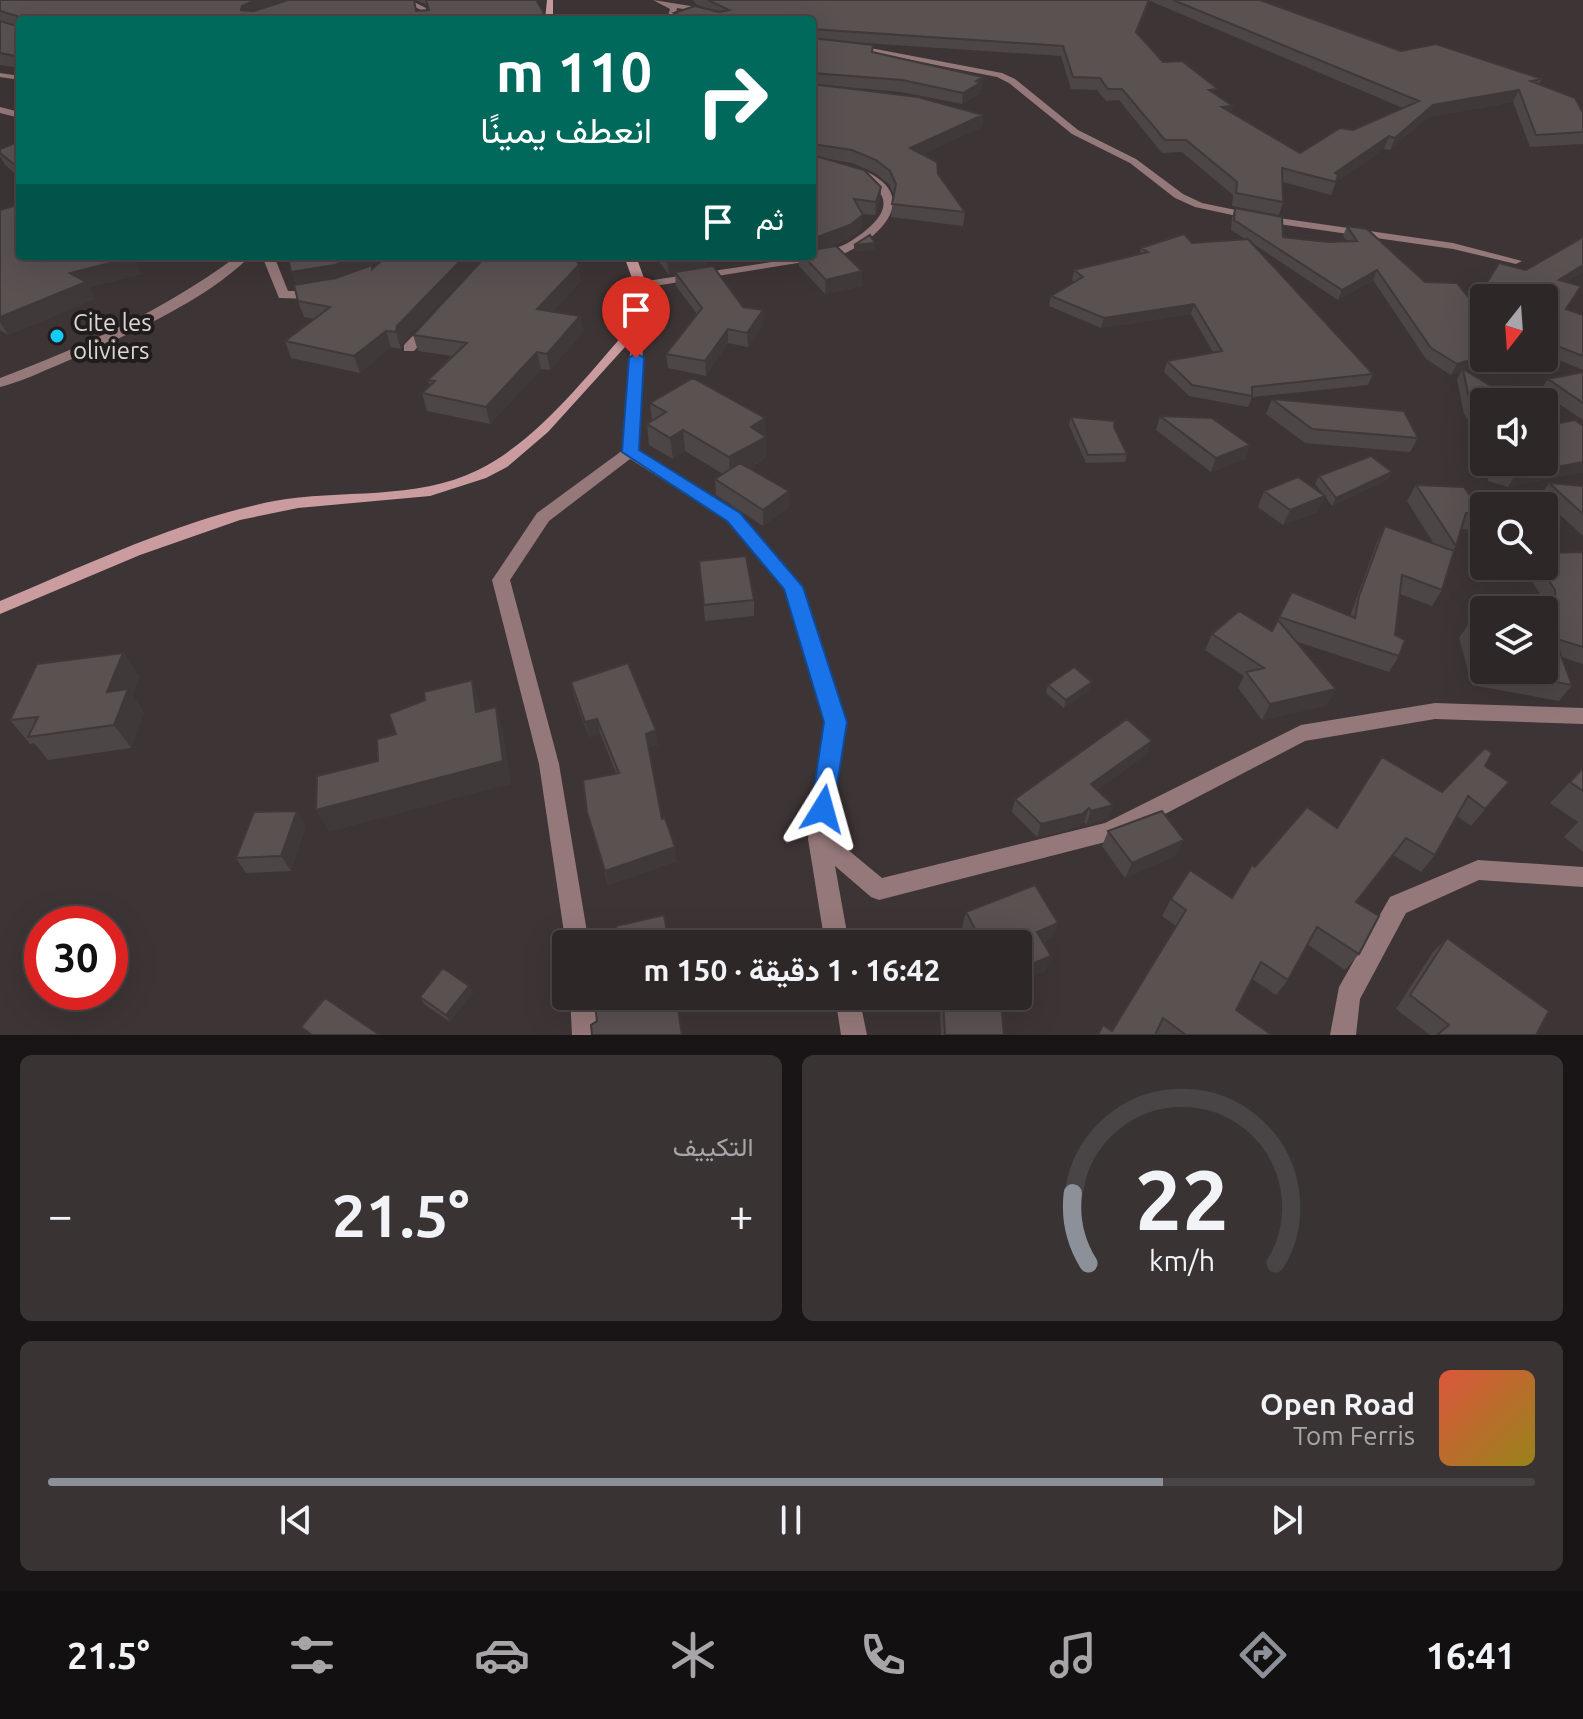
<!DOCTYPE html>
<html lang="ar">
<meta charset="utf-8">
<style>
:root{--surface:#2e2728;--page:#3a3334;--text:#f1f3f6;--muted:#a7a5a8;--line:#494445;--accent:#8c9099}
body{margin:0;font-family:Ubuntu,Vazirmatn,sans-serif;background:var(--page);color:var(--text);direction:rtl;height:100vh;display:flex;flex-direction:column;font-size:30px;white-space:nowrap}
*{box-sizing:border-box;margin:0}
p{font-size:26px;color:var(--muted)}
.icon{flex:none;width:44px;height:44px;fill:none;stroke:currentColor;stroke-width:2;stroke-linecap:round;stroke-linejoin:round}
.map{position:relative;height:1035px;overflow:hidden;direction:ltr}
.panel{display:flex;flex-direction:column;gap:20px;padding:20px;background:#191516;flex:1}
.panel>*{flex:none}
.banner{position:absolute;left:16px;top:16px;width:800px;height:244px;border-radius:8px;box-shadow:0 8px 32px #0002,0 0 0 2px var(--line);direction:rtl;background:#00695c;color:#fff;overflow:hidden}
.needle{width:52px;rotate:197deg}
.buttons{position:absolute;left:1470px;top:284px;display:grid;gap:16px}
.buttons a{display:grid;place-items:center;width:88px;height:88px;border-radius:8px;background:var(--surface);box-shadow:0 8px 32px #0002,0 0 0 2px var(--line);font-size:40px}
.speed{position:absolute;left:24px;top:906px;display:flex;gap:16px;font-size:40px;font-weight:700;text-align:center}
.speed>*{display:grid;place-content:center;width:104px;height:104px;border-radius:50%;background:var(--surface);box-shadow:0 8px 32px #0002,0 0 0 2px var(--line);line-height:1}
.speed .limit{border:12px solid #d22;background:#fff;color:#111}
.pin{position:absolute;display:grid;place-items:center;width:68px;height:68px;color:#fff;margin:-82px -34px;border-radius:50% 50% 50% 0;rotate:-45deg;box-shadow:0 0 8px #0007}
.pin .icon{rotate:45deg}
.me{position:absolute;width:88px;margin:-44px;rotate:8deg;stroke-linejoin:round;filter:drop-shadow(0 0 6px #0008)}
.turn{display:flex;align-items:center;gap:28px;height:168px;padding:0 32px;font-size:36px}
.turn .icon{width:104px;height:104px;stroke-width:2.5}
.turn b{display:block;font-size:56px;line-height:68px}
.then{display:flex;align-items:center;height:76px;padding:0 32px;background:#0003;gap:16px;font-size:30px}
.big{font-size:60px;font-weight:700;line-height:1.1}
.panel .tile{flex:1;display:flex;flex-direction:column;justify-content:center;gap:12px;min-width:0;padding:0 28px;border-radius:12px;background:var(--page)}
.panel .dial{align-items:center;gap:0}
.dial svg{height:208px;overflow:visible;fill:none;stroke:var(--line);stroke-width:7;stroke-linecap:round;text-anchor:middle}
.dial text{fill:var(--text);stroke:none}
.song{display:flex;align-items:center;gap:24px}
.cover{width:96px;height:96px;border-radius:12px;background:linear-gradient(135deg,hsl(10 70% 55%),hsl(50 70% 35%))}
.played{height:8px;border-radius:4px;background:linear-gradient(90deg,var(--accent) 75%,var(--line) 75%)}
.keys{display:flex;justify-content:space-around;direction:ltr}
.heat{display:flex;justify-content:space-between;align-items:center;font-size:44px;direction:ltr}
.panel .tiles{flex:1;display:grid;gap:20px;grid-template-columns:1fr 1fr}
.tile:last-child{grid-column:span 2}
.trip{position:absolute;left:552px;top:930px;width:480px;height:80px;border-radius:8px;background:var(--surface);box-shadow:0 8px 32px #0002,0 0 0 2px var(--line);font-weight:700;line-height:80px;text-align:center;direction:rtl}
.tab-bar{display:flex;height:128px;justify-content:space-around;align-items:center;background:#121010;color:var(--muted)}
.tab-bar .icon{width:56px;height:56px}
.tab-bar .active{color:var(--accent)}
.tab-bar b{font-size:36px;color:var(--text)}
.map>svg:first-child{display:block}
.lines{fill:none;stroke-linecap:round;stroke-linejoin:round}
.minor{fill:#95787a;fill-rule:evenodd}
.secondary{fill:#cb9c9f;fill-rule:evenodd}
.wall{fill:#4d4646;fill-rule:evenodd}
.shaded-wall{fill:#3f3939}
.building{fill:#5a5151;stroke:#3f3939;stroke-width:2}
.route{fill:#1a73e8;stroke:#114b97;stroke-width:2}
.poi-dot{fill:#13cafb;stroke:#211d1d;stroke-width:3}
.labels{text-anchor:middle;dominant-baseline:central;stroke-width:8;stroke-linejoin:round;paint-order:stroke}
.poi-label{font-size:24px;fill:#dcd7d7;stroke:#211d1d;text-anchor:start}
</style>
<div class="map">
<svg width="1583" height="1035" viewBox="0 0 1583 1035">
<rect width="100%" height="100%" fill="#3d3435"/>
<g class="lines">
<path class="minor" d="M401,0H410L426,8L429,20H421V10Z
M653,0L697,7L726,20C709,20 694,10 677,8L675,20H667L670,9Z
M812,42L865,47L1002,73L1015,79L1078,130L1136,159L1183,194L1202,203L1265,216L1453,243L1522,261L1516,264L1453,249L1265,222L1195,207L1175,198L1130,163L1072,134L1009,83L997,77L865,51L812,46Z
M0,73L20,76V80L0,77Z
M0,107L20,112V118L0,113Z
M812,159C832,162 855,164 873,175C922,204 869,246 835,257L636,289V283L640,282L812,256C823,250 839,249 851,241C922,196 862,172 812,165Z
M237,256H250C207,301 115,341 58,365C39,373 20,382 0,387V378C84,346 165,310 237,256Z
M262,256H274L288,291H316L322,295L316,299L279,298Z
M430,321L436,325L434,328L414,351H404V345L426,322Z
M638,322L644,326L638,450L740,513L802,587L846,722L830,835L882,878L1105,823L1301,725L1435,703L1583,708V724L1435,719L1305,741L1117,839L879,900L871,897L835,866L849,944H825L808,839L826,722L785,589L728,521L630,459L549,521L510,580L559,764L589,944L566,946L539,764L492,580L537,513L623,450L632,326Z
M1478,860L1583,867V887L1479,880L1406,913L1360,999L1356,1035H1330L1339,987L1390,897Z
M570,996H594L598,1035H572Z
M835,996H859L867,1035H841Z"/>
<path class="secondary" d="M547,0H553V20H545Z
M624,256H636L645,281L644,326L548,432L507,467L486,478L430,496L298,508L240,520L140,555L0,614V601C89,564 179,520 274,501C340,489 416,501 478,470C540,439 586,376 632,325L633,281Z"/>
</g>
<path class="wall" d="M0,0L418,10H429L427,5L416,0H536L544,13L20,20V68L0,65Z
M693,0H1260L1401,51L1542,79L1539,84L1583,113V144L1530,147L1513,102L1428,117L1390,150L1384,149L1336,182L1331,195L1283,182V202L1279,215L1232,206L1233,195L1182,152L1162,153L1119,100L1106,101L1097,90L1071,89L1061,56L834,41L873,52L983,77L981,89H980L979,94L962,104L901,92L812,84V20H674V13L705,8L696,4ZM1150,1L1403,108L1300,153L1231,113L1233,106L1163,62L1137,34Z
M812,84L983,115L982,127L923,154L965,212L963,226L891,217L894,195L889,184L875,173L852,163L822,158L881,187L880,200L875,215L862,214V229L849,238L825,248L862,286L825,294L799,266V256H812Z
M20,141V178L5,165L0,156V149Z
M1235,208L1283,237L1328,242L1347,241L1343,236L1347,226L1425,282L1474,304L1526,270L1583,237V272L1566,282L1567,309L1583,315V370L1544,354V298H1484L1471,369L1466,371L1484,402V444L1464,414L1457,380L1461,372L1451,375L1426,359L1373,280L1338,300L1252,243L1373,374L1368,385L1252,397L1248,407L1189,396L1164,372L1167,361L1213,352L1191,314L1101,328L1049,306L1051,296L1074,282L1072,280L1074,270L1140,254L1141,248L1245,239L1231,230L1232,218Z
M0,210L142,274L89,287L95,299L8,335L0,330Z
M387,256H484L402,343L401,349L391,347L360,373L291,358L285,341L314,319L304,317L298,301L296,284L291,272L377,263L372,265L373,268Z
M655,256H705L706,267L743,307L763,310V325L748,347L728,343L706,376L668,368L666,354L697,314L676,286L675,274L669,275Z
M581,281L553,311L580,316L583,332L550,370L541,369L490,424L427,411L422,393L430,386L428,380L452,356L418,351L413,335Z
M1583,372V420L1540,391L1548,379Z
M1272,399L1418,438L1410,452L1305,443L1266,414Z
M650,403L765,418L766,458L749,468L789,491V507L763,526L716,495L715,479L723,474L685,451L673,459L649,445L647,424L652,421Z
M1160,416L1250,445L1245,459L1211,472L1156,430Z
M1071,417L1114,427L1127,454L1125,462L1086,463L1069,425Z
M1575,420L1583,426V472L1508,487L1488,481L1490,462H1544V426Z
M1392,472L1388,479L1332,506L1325,496L1317,512L1283,525L1258,507L1264,491L1325,496L1315,484L1319,476Z
M1549,483L1583,486V536L1540,496Z
M1416,485L1483,514L1473,530L1461,529L1456,546L1453,551L1442,590L1432,606L1400,594L1395,635L1399,656L1389,672L1295,641L1336,689L1327,705L1262,720L1238,688L1244,676L1205,650L1212,634L1272,631L1292,592L1350,616L1377,542L1385,526L1434,544L1407,501Z
M1583,552V664L1561,657L1572,685L1559,701L1472,685L1459,638L1470,622L1484,624V670H1544L1547,636L1546,603L1531,580L1519,579L1511,566H1544L1547,553Z
M699,561L754,600V616L705,621Z
M123,653L139,677L132,695L144,713L131,748L48,760L34,743L30,744L10,720Z
M571,682L658,745L648,748L662,819L677,861L608,885L587,812L616,773L600,733L589,737L574,696Z
M1048,685L1089,690L1064,708L1046,693Z
M1147,754L1097,790L1113,805L1108,818L1086,825L1084,822L1077,827L1037,837L1012,812L1015,799Z
M1485,766L1509,782L1471,826L1457,816L1435,855L1421,872L1393,855L1356,902L1359,954L1345,970L1307,944L1288,980L1276,995L1252,979L1236,1010L1272,1035L1155,1034L1176,926L1162,916L1171,899L1232,898L1255,867L1336,828L1442,792Z
M1583,768V852L1564,837L1578,822L1550,803Z
M306,826L291,871L246,873L236,858Z
M1108,831L1177,855L1125,878L1102,846Z
M966,912L1058,923L1053,937L1043,942L1046,971L1018,944H971L962,927Z
M1447,938L1536,1035H1430L1396,1009L1433,952Z
M469,986L473,993L450,1022L424,1004L420,997Z
M943,1000L1004,1035H941L940,1014Z"/>
<path class="shaded-wall" d="M256,0H297L246,17L241,10L242,6Z
M1149,0H1150L1134,43L1136,32Z
M544,13L545,20H536Z
M983,77L979,94L962,104L963,93L976,81Z
M1519,90L1513,102L1428,117L1390,150L1395,138L1433,105Z
M1233,106L1230,118L1222,107Z
M983,115L982,127L909,161L910,148Z
M1389,136L1384,149L1336,182L1331,195L1336,182L1335,173Z
M881,187L880,200L875,215L876,202Z
M863,215L862,229L849,238L812,253V239Z
M875,243L874,250L854,252V245Z
M134,256L142,274L89,287L95,299L8,335L0,322V317L70,273Z
M354,256H377V263L372,265L377,281L297,288L291,272Z
M465,256H484L402,343L401,349L396,332L397,326Z
M699,256H705L706,269L669,275L667,261Z
M579,265L581,281L540,325L537,309Z
M1583,265V272L1553,290L1559,280Z
M1377,270L1373,280L1338,300L1342,290Z
M862,271V286L825,294L826,280Z
M1194,304L1191,314L1101,328L1104,318Z
M763,310V325L748,347L747,333Z
M580,316L583,332L550,370L547,354Z
M728,329V343L706,376L705,361Z
M386,331L391,347L360,373L354,356Z
M537,352L541,369L490,424L486,407Z
M1477,358L1471,369L1463,372V369L1461,372L1451,375L1457,364Z
M765,418L766,458L730,478L729,457L751,427Z
M683,430L685,451L673,459L670,438Z
M1250,445L1245,459L1211,472L1216,458Z
M1583,462V472L1508,487L1515,475Z
M1392,472L1388,479L1332,506L1336,498Z
M789,491V507L763,526V510Z
M1325,496L1317,512L1283,525L1290,510Z
M123,653L139,677L132,695L144,713L131,748L114,725L107,692Z
M472,680L480,703L484,735L476,712Z
M1092,682L1089,690L1064,708L1066,700Z
M1336,689L1327,705L1262,720L1270,704Z
M496,707L503,730L511,784L329,832L316,810Z
M597,719L600,733L589,737L585,722Z
M656,730L658,745L648,748L646,734Z
M1152,741L1147,754L1086,798L1091,784Z
M1113,805L1108,818L1086,825L1091,811Z
M1089,808L1084,822L1077,827L1037,837L1041,824Z
M297,811L306,826L291,871L281,856Z
M1184,840L1177,855L1125,878L1132,863Z
M675,847L677,861L608,885L605,871Z
M1058,923L1053,937L1032,946L1037,932Z
M1051,956L1046,971L1018,982V970Z
M469,986L473,993L450,1022L446,1015Z"/>
<path class="building" d="M0,0H256L242,6L241,10L254,11L288,0H414L416,11L429,10L426,0H536L544,13L536,20H20V57L0,53V21L13,25L17,22V16L0,11Z
M708,0H1149L1136,32L1163,62L1182,61L1218,89L1209,90L1233,106L1222,107L1300,153L1340,128L1353,130L1419,101L1173,0H1260L1401,51L1436,44L1542,79L1531,81L1575,98L1583,113V132L1536,135L1519,90L1433,105L1395,138L1389,136L1335,173L1338,175L1336,182L1282,168L1283,202L1236,193L1237,182L1186,140H1165L1122,89H1108L1100,78L1073,77L1063,46L812,29V20H690L674,13L695,6L719,12L729,10Z
M812,38L873,45L872,52L983,77L976,81L981,82L963,93L902,80L812,73Z
M812,84L918,97L983,115L910,148L937,162L938,174L965,212L892,204L896,184L890,171L876,160L852,150L812,144Z
M20,141V169L0,153V149Z
M812,155L864,170L881,187L876,202L854,199L863,215L850,225L812,239Z
M20,204V256L134,257L70,273L86,282L0,317V210Z
M1235,208L1282,217L1283,237L1328,242L1357,241L1347,226L1367,229L1425,282L1457,283L1474,304L1499,263L1526,270L1583,237V265L1559,280L1581,286L1566,309L1583,315V356L1544,341V298H1484V343L1477,358L1457,364L1431,348L1377,270L1342,290L1234,220Z
M1184,234L1192,243L1248,239L1373,374L1252,387V396L1192,385L1167,361L1222,351L1194,304L1104,318L1051,296L1083,277L1074,270L1148,252L1141,248Z
M870,235L875,243L854,245Z
M836,246L862,271L826,280L803,256H812V250Z
M288,256H354L335,265L291,272Z
M387,256H465L397,326L396,332L386,331L354,356L285,341L330,307L298,301L294,285L336,278L372,265V269Z
M486,256H574L579,265L537,309L580,316L547,354L537,352L486,407L422,393L435,381L428,380L467,343L413,335Z
M664,256H699L667,261Z
M713,266L743,307L763,310L747,333L728,329L705,361L666,354L702,308L675,272Z
M1463,369L1491,386H1511L1516,402H1484V422L1470,403Z
M1583,372V403L1548,379Z
M693,378L765,418L751,427L766,437L729,457L683,430L670,438L647,424L666,412L650,403Z
M1272,399L1404,411L1418,438L1312,429Z
M1160,416L1212,418L1250,445L1216,458Z
M1071,417L1115,421L1114,427L1127,454L1088,455Z
M1575,420L1583,426V462L1515,475L1495,469L1496,462H1544V426Z
M1371,456L1392,472L1336,498L1319,476Z
M740,463L789,491L763,510L715,479Z
M1298,477L1325,496L1290,510L1264,491Z
M1549,483L1583,486V514Z
M1416,485L1464,487L1483,514L1466,513L1456,546Z
M1385,526L1454,551L1442,590L1402,575L1395,635L1405,640L1399,656L1279,617L1292,592L1355,618L1359,596Z
M1544,548L1547,553L1583,552V647L1557,639L1555,590L1540,567L1528,566H1544Z
M746,556L754,600L704,605L699,561Z
M1239,611L1272,631L1278,620L1336,689L1270,704L1246,672L1264,668L1212,634Z
M1470,622L1484,624V669Z
M1544,635L1554,637L1572,685L1491,670H1544Z
M123,653L107,692L128,689L114,725L28,737L38,717L10,720L37,664Z
M628,663L656,730L646,734L662,819L665,818L675,847L605,871L587,812L583,780L619,773L597,719L585,722L571,682Z
M1074,667L1092,682L1066,700L1048,685Z
M472,680L476,712L496,707L503,761L316,810L317,776L378,761L377,739L396,734L389,714L425,700L424,692Z
M1127,719L1152,741L1091,784L1113,805L1091,811L1089,808L1082,814L1041,824L1015,799Z
M1485,748L1492,753L1485,766L1509,782L1485,809L1468,796L1435,855L1406,838L1356,902L1379,916L1359,954L1317,927L1288,980L1261,962L1236,1010L1272,1035H1186L1163,1018L1155,1035H1098L1103,1025L1112,1031L1186,910L1171,899L1190,870L1232,898L1252,865L1255,867L1307,807L1337,828L1382,757L1442,792Z
M1583,768V791L1570,782Z
M297,811L281,856L236,858L254,812Z
M1162,811L1184,840L1132,863L1108,831Z
M1035,885L1058,923L1037,932L1051,956L1018,970V944H983L966,912Z
M664,915L669,944H618L616,926Z
M1447,938L1549,1011L1536,1035H1437L1449,1025L1410,995Z
M443,968L469,986L446,1015L420,997Z
M594,996H676L682,1035H592L591,1025L597,1021Z
M325,998L380,1035H312L301,1027Z
M943,1000L1001,1003L1004,1035H945Z"/>
<path class="route" d="M636,353L644,358L639,450L740,513L803,587L847,722L832,817L823,820L814,817L811,809L824,722L784,589L727,521L622,452L629,358Z"/>
<circle class="poi-dot" cx="57" cy="336" r="8"/>
<g class="labels">
<g class="poi-label">
<text x="73" y="322">Cite les<tspan x="73" dy="28">oliviers</tspan></text>
</g>
</g>
</svg>
<div class="buttons">
<a><svg class="needle" viewBox="-14 -14 28 28"><path d="M0-13l5 13h-10z" fill="#e53935"/><path d="M0 13l5-13h-10z" fill="#a7a5a8"/></svg></a>
<a><svg class="icon" aria-label="sound" viewBox="0 0 24 24"><path d="M4 9h4l5-4v14l-5-4H4zM17 9q2 3 0 6"/></svg></a>
<a><svg class="icon" aria-label="search" viewBox="0 0 24 24"><circle cx="10" cy="10" r="6"/><path d="M15 15l6 6"/></svg></a>
<a><svg class="icon" aria-label="layers" viewBox="0 0 24 24"><path d="M12 4l9 5-9 5-9-5zM3 14l9 5 9-5"/></svg></a>
</div>
<div class="speed"><div class="limit">30</div></div>
<div class="pin" style="left:636px;top:358px;background:#d93025"><svg class="icon" aria-label="arrive" viewBox="0 0 24 24"><path d="M6 21V4h12l-3 4 3 4H6"/></svg></div>
<svg class="me" style="left:823px;top:809px" viewBox="-20 -20 40 40"><path d="M0-17L14 15 0 8-14 15z" fill="#1a73e8" stroke="#fff" stroke-width="4"/></svg>
<div class="trip">16:42 · 1 دقيقة · 150 m</div>
<div class="banner">
<div class="turn"><svg class="icon" aria-label="right" viewBox="0 0 24 24"><path d="M7 20v-9h11M14 6l5 5-5 5"/></svg><div><b>110 m</b>انعطف يمينًا</div></div>
<div class="then">ثم<svg class="icon" aria-label="arrive" viewBox="0 0 24 24"><path d="M6 21V4h12l-3 4 3 4H6"/></svg></div>
</div>
</div>
<section class="panel">
<div class="tiles">
<div class="tile dial"><svg viewBox="0 0 100 80">
<path d="M14 69A42 42 0 1 1 86 69"/>
<path d="M14 69A42 42 0 0 1 8 42" stroke="#8c9099"/>
<text x="50" y="56" font-size="32" font-weight="700">22</text>
<text x="50" y="72" font-size="11">km/h</text>
</svg></div>
<div class="tile"><p>التكييف</p>
<div class="heat"><a>−</a><b class="big">21.5°</b><a>+</a></div>
</div>
<div class="tile">
<div class="song"><i class="cover"></i><div><b>Open Road</b><p>Tom Ferris</p></div></div>
<div class="played"></div>
<div class="keys"><svg class="icon" aria-label="previous" viewBox="0 0 24 24"><path d="M18 5L8 12l10 7zM5 5v14"/></svg><svg class="icon" aria-label="pause" viewBox="0 0 24 24"><path d="M8 5v14M16 5v14"/></svg><svg class="icon" aria-label="next" viewBox="0 0 24 24"><path d="M6 5l10 7-10 7zM19 5v14"/></svg></div>
</div>
</div>
</section>
<nav class="tab-bar">
<b>16:41</b>
<svg class="icon active" aria-label="directions" viewBox="0 0 24 24"><path d="M12 3l9 9-9 9-9-9zM9 14v-3h6M13 9l2 2-2 2"/></svg>
<svg class="icon" aria-label="music" viewBox="0 0 24 24"><path d="M9 18V5l10-2v13"/><circle cx="6" cy="18" r="3"/><circle cx="16" cy="16" r="3"/></svg>
<svg class="icon" aria-label="phone" viewBox="0 0 24 24"><path d="M5 4h4l2 5-3 2q2 4 5 5l2-3 5 2v4C11 20 4 13 5 4z"/></svg>
<svg class="icon" aria-label="climate" viewBox="0 0 24 24"><path d="M12 3v18M4 7l16 10M4 17L20 7"/></svg>
<svg class="icon" aria-label="car" viewBox="0 0 24 24"><path d="M5 17H2v-5l4-1 3-4h7l3 4 3 1v5h-3M9 17h6M6 11h13"/><circle cx="7" cy="17" r="2"/><circle cx="17" cy="17" r="2"/></svg>
<svg class="icon" aria-label="filters" viewBox="0 0 24 24"><path d="M4 7h16M4 17h16"/><circle cx="9" cy="7" r="2"/><circle cx="15" cy="17" r="2"/></svg>
<b>21.5°</b>
</nav>
